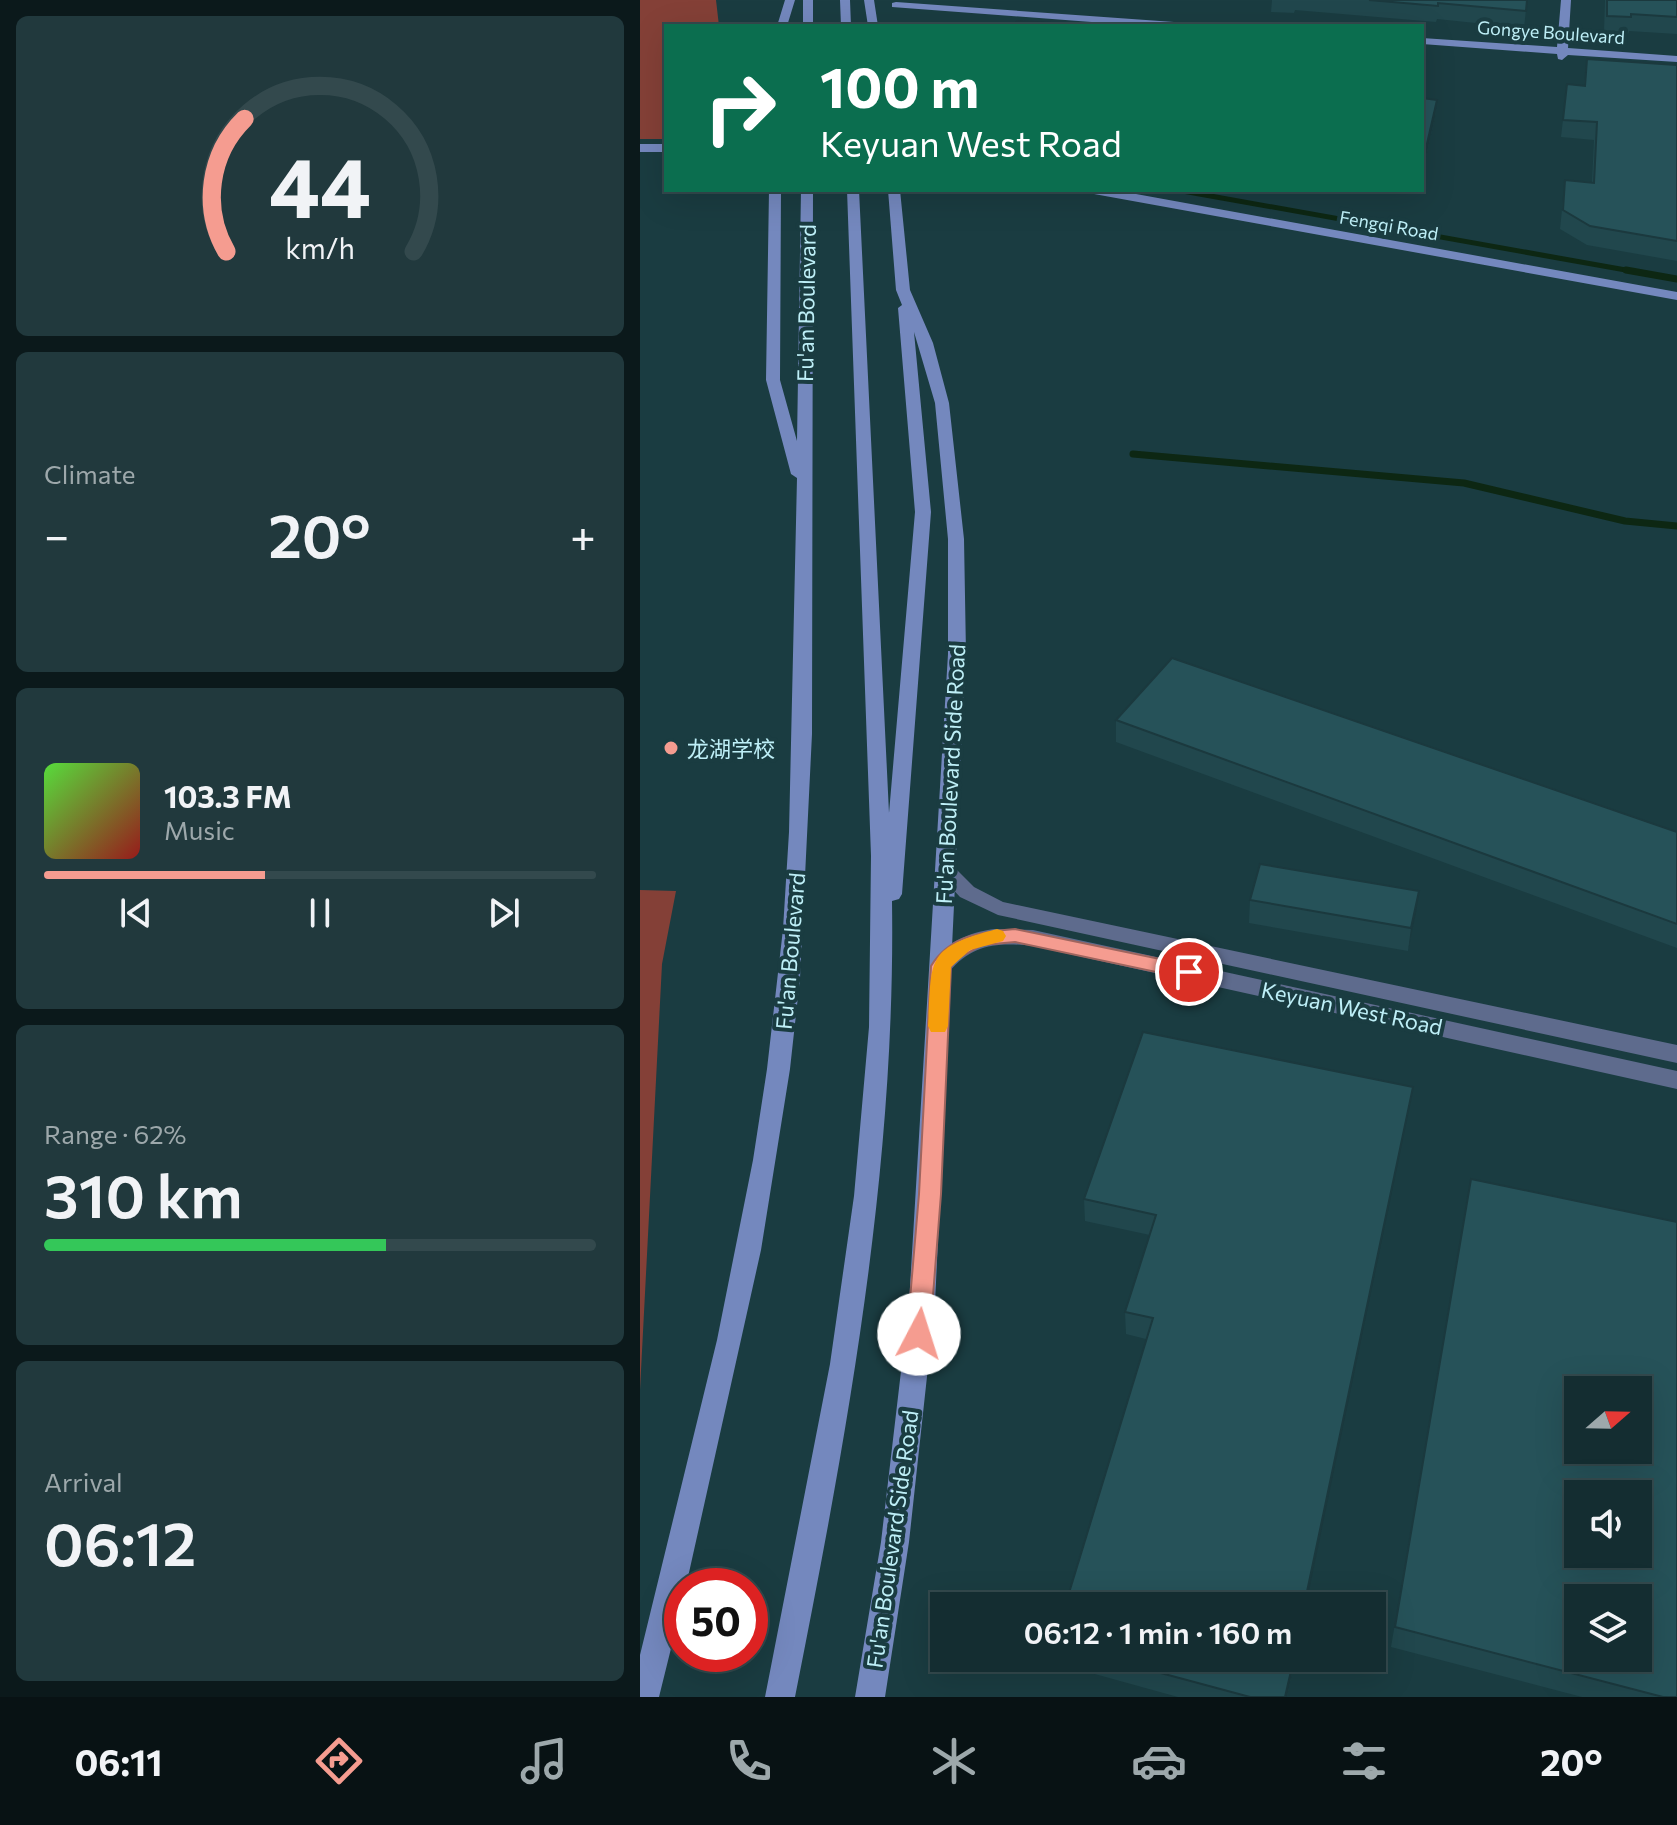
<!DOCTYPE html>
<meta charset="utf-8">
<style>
:root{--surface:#142d31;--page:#21393d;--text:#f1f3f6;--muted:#9da8ab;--line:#33494d;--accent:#f59c90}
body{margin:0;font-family:Commissioner,"Noto Sans SC",sans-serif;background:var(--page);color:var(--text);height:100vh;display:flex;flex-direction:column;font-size:30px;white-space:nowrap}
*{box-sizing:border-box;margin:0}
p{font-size:26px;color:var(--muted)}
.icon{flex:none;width:44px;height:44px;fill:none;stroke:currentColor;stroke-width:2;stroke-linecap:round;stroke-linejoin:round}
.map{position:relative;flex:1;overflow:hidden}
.side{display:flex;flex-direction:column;gap:16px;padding:16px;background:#0b191b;width:640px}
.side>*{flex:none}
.guide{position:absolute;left:24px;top:24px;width:760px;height:168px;border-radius:0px;box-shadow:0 8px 32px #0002,0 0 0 2px var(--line);background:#0b6e4f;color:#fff;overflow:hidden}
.needle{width:52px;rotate:70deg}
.buttons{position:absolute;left:924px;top:1376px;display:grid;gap:16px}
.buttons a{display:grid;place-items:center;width:88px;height:88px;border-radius:0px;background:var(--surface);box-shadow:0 8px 32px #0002,0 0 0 2px var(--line);font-size:40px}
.speed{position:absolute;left:24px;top:1568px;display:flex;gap:16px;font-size:40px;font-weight:700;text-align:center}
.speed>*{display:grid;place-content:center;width:104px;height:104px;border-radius:50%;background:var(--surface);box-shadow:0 8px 32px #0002,0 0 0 2px var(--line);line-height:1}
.speed .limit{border:12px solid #d22;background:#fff;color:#111}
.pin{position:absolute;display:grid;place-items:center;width:68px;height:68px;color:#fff;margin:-34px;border:4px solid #fff;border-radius:50%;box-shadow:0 2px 8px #0007}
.me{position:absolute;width:88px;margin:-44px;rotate:5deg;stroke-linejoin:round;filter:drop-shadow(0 0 6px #0008)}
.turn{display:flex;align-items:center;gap:28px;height:168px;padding:0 24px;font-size:36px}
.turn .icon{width:104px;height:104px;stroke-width:2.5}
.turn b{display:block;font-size:56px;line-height:68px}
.big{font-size:60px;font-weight:600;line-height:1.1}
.side .tile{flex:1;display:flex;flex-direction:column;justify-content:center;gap:12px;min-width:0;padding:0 28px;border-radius:12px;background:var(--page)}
.side .dial{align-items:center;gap:0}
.dial svg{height:208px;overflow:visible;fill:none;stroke:var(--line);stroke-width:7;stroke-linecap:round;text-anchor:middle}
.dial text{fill:var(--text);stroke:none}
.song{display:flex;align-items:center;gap:24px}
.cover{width:96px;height:96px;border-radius:12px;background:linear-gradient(135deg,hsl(110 70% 55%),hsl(0 70% 35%))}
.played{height:8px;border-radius:4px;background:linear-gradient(90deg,var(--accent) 40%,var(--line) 40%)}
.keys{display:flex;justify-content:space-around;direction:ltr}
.heat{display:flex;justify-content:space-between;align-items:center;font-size:44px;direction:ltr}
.charge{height:12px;border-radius:6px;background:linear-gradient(90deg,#34c759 62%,var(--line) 0)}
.trip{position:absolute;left:290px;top:1592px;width:456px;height:80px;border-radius:0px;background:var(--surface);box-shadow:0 8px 32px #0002,0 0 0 2px var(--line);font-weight:600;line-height:80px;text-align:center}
.dock{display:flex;height:128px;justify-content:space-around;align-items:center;background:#081214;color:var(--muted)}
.dock .icon{width:56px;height:56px}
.dock .active{color:var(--accent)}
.dock b{font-size:36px;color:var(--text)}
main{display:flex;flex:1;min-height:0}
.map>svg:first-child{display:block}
.green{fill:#844037}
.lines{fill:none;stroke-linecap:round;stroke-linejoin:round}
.stream-far1{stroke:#0d2713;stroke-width:5}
.stream{stroke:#0d2713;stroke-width:7}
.street{fill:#5e6b8d;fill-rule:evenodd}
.secondary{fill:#7488be;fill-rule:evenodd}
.wall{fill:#21474d}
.shaded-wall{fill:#1b393e}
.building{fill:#265259;stroke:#1b393e;stroke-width:2;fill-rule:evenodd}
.route{fill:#f59c90;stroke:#9f655e;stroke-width:2}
.slow{fill:#f59e0b}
.poi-dot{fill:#f59c90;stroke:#1a3c41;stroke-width:3}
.labels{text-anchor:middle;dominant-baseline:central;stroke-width:8;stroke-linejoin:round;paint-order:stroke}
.far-street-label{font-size:18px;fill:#beeff7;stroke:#1a3c41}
.street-label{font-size:22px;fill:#beeff7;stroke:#1a3c41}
.poi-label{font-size:22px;fill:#beeff7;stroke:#1a3c41;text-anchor:start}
</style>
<main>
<section class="side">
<div class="tile dial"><svg viewBox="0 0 100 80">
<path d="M14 69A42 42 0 1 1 86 69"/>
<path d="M14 69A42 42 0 0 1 21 18" stroke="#f59c90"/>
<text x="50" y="56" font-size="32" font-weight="700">44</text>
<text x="50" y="72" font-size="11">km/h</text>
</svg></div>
<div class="tile"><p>Climate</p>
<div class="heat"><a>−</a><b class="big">20°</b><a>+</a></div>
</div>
<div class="tile">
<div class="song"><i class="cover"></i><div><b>103.3 FM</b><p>Music</p></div></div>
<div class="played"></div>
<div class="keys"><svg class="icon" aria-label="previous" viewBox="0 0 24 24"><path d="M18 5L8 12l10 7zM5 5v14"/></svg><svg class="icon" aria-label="pause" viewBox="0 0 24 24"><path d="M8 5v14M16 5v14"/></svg><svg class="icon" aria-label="next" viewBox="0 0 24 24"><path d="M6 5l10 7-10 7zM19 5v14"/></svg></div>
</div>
<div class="tile"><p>Range · 62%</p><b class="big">310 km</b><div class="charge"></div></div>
<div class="tile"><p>Arrival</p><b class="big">06:12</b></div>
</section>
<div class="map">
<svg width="1037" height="1697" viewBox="0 0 1037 1697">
<rect width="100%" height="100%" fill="#1a3c41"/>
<path class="green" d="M0,0H76L79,26H26V139H0Z
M0,890L36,891L22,964L0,1390Z"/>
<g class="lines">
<path class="stream-far1" d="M537,190L997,272"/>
<path class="stream" d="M986,270L1037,279
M493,454L824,483L985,521L1037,526"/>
<path class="street" d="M306,864L313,866L334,887L363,902L1037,1045V1063L358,915L320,897L296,871Z
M354,929L393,930L1037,1071V1089L393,946C358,942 332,944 309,972H293L290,966C304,942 328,933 354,929Z"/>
<path class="secondary" d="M145,0H155L147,26H137Z
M163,0H173V26H163Z
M200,0H210L211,26H201Z
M224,0H234L238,26H228Z
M921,0H931L928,48L1037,56V62L928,55L922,60L918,59L917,54L782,44V38L917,47Z
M256,2L548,23L553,26H504L252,7V3Z
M0,144H26V152H0Z
M129,190H141L140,380L157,441L161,190H173L172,734L160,978L150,1069L121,1250L46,1586H42V1604L19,1697H0V1655L77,1340L113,1160L127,1069L143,929L149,832L157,478L151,474L126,380Z
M207,190H219L249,813L275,512L258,308L262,305L256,290L248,190H260L270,290L293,343L309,403L324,539L326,654L295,1303L269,1542L245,1697H215L241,1542L269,1303L308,654V539L295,403L274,332L291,512L262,894L259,899L252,901C256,1170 207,1435 155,1697H125L190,1364L214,1196L229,1027L231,856Z
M448,190H474L1037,292V300L454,194Z"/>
</g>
<path class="wall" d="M632,0H887L884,28L797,19L796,22L655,10L654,13L631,12Z
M965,0H1037V34L989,31L988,34L964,32Z
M947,59L1037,65V261L947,245L920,229L925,180L952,182L954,140L921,137L927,84L944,86Z
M782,98L797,100L795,117L784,166L782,165Z
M476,720L1037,832V948L476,742Z
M779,891L768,951L609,923L610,900Z
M769,1109L506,1339L486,1334L485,1312L510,1235L445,1221L444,1199Z
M831,1179L1037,1697H942L751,1647Z
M414,1658H655L647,1697H538L415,1663Z"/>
<path class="shaded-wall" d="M797,100L795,117L784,166L786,148Z
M779,891L776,913L768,951L771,928Z
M773,1087L769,1109L666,1606H664Z
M654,1658H655L647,1697H645Z"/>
<path class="building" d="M729,0H887L886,11L798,3V6Z
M967,0H1037V17L991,14V17L967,16Z
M377,21L446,25L373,26Z
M947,59L1037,65V241L950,226L923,210L925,180L954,183L957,122L923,120L927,84L945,86Z
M782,98L797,100L786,148L782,147Z
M532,658L1037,832V924L476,720Z
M620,864L779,891L771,928L610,900Z
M503,1032L773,1087L664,1606H425L513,1318L485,1312L516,1215L444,1199Z
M831,1179L1037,1222V1697H1023L755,1627ZM938,1390H998V1450H938ZM938,1494H998V1554H938ZM938,1598H998V1658H938Z
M465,1658H654L645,1697H610Z"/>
<path class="route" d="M375,929L549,965L559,972L549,979L375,942L342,945L317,959L311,967L301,1194L290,1334L287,1341L279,1344L271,1341L267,1334L279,1194L291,966C310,935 342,932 375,929Z"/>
<path class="slow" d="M357,929L363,931L366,936L363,941L330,950L311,967L308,1026L305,1032H291L288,1026C292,958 285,948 357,929Z"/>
<circle class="poi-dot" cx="31" cy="748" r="8"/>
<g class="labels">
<g class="far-street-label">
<text transform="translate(911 32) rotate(4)">Gongye Boulevard</text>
<text transform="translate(749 225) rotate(10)">Fengqi Road</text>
</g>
<g class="street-label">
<text transform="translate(166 303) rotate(-89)">Fu'an Boulevard</text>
<text transform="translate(310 774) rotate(-87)">Fu'an Boulevard Side Road</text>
<text transform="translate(150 951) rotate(-85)">Fu'an Boulevard</text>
<text transform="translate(712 1008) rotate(12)">Keyuan West Road</text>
<text transform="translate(252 1539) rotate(-82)">Fu'an Boulevard Side Road</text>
</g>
<g class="poi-label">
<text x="47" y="748">龙湖学校</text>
</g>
</g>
</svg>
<div class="buttons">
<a><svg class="needle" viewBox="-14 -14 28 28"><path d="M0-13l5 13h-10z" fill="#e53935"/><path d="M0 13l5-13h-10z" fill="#9da8ab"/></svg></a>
<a><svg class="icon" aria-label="sound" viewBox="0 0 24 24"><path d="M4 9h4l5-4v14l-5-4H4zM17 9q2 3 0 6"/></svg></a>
<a><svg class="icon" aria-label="layers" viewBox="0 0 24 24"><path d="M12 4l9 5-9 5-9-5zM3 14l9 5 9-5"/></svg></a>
</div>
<div class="speed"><div class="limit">50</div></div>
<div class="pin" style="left:549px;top:972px;background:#d93025"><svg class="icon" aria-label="arrive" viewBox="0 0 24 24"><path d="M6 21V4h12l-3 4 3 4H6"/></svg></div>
<svg class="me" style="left:279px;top:1334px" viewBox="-20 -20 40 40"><circle r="19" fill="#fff"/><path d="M0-13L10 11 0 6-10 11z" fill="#f59c90"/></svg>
<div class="trip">06:12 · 1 min · 160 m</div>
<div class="guide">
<div class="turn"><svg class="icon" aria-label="right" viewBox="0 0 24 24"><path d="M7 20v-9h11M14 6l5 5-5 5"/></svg><div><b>100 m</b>Keyuan West Road</div></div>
</div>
</div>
</main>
<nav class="dock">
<b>06:11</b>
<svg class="icon active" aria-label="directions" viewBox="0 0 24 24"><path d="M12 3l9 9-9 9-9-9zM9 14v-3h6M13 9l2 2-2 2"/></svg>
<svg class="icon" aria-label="music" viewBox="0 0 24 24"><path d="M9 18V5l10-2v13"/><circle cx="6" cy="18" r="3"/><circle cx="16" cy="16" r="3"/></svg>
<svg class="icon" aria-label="phone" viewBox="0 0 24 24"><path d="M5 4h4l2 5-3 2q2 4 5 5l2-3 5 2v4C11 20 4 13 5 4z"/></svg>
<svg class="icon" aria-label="climate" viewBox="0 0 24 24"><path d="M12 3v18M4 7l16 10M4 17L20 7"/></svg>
<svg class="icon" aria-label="car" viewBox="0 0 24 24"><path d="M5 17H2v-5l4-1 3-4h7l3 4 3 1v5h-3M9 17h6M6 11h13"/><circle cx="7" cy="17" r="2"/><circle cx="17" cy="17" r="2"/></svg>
<svg class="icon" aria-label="filters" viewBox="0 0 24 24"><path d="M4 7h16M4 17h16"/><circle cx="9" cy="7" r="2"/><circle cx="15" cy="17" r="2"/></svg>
<b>20°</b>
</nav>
